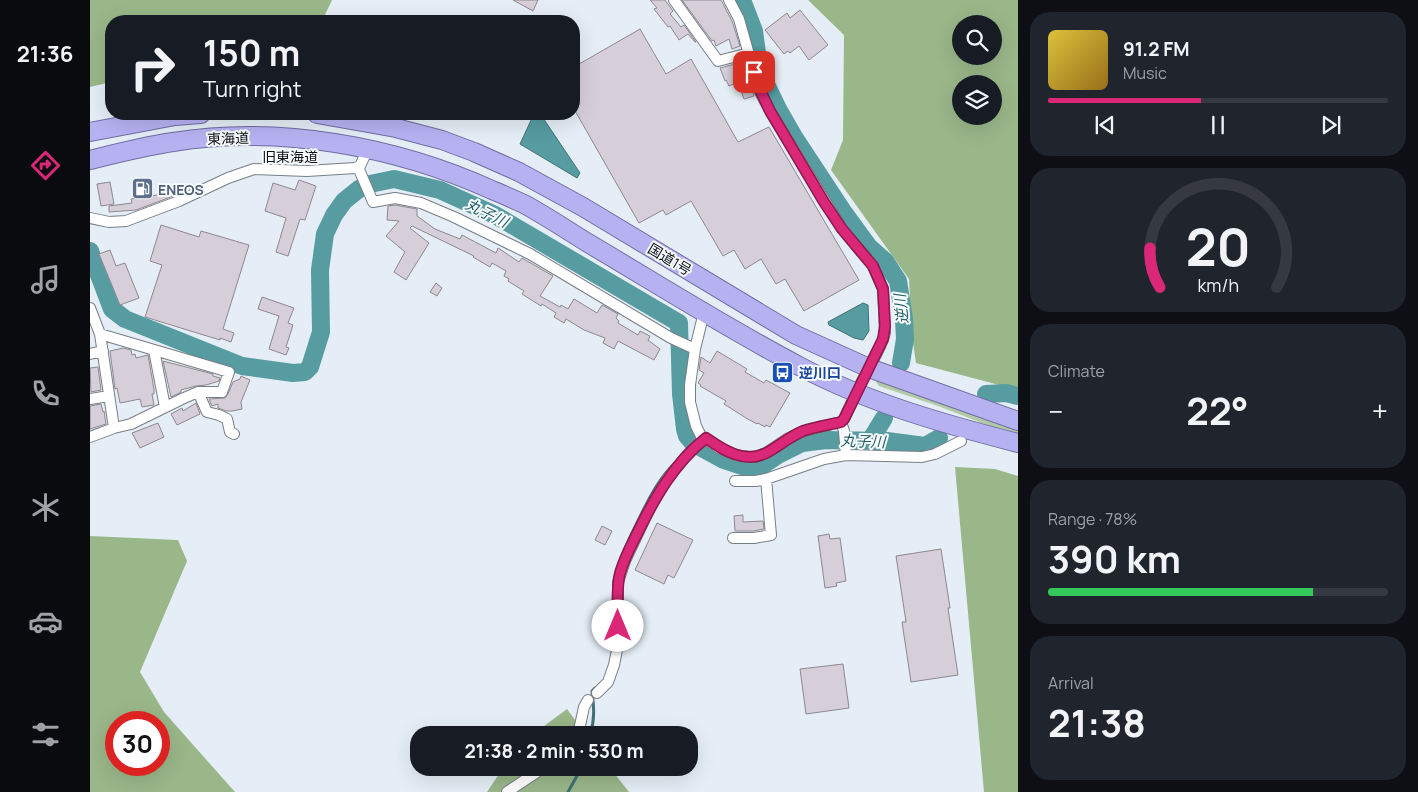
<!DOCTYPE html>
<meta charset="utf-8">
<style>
:root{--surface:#171b24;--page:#20242c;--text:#f1f3f6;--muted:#9ea1a6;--line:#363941;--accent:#db2777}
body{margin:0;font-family:Manrope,"Noto Sans JP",sans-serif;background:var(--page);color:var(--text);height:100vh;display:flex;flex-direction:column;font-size:19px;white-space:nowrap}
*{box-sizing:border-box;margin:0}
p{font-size:16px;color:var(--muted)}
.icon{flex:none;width:28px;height:28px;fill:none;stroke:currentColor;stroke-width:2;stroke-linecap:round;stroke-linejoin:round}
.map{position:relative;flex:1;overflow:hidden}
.side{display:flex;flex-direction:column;gap:12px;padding:12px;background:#0d0f14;width:400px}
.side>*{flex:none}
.hud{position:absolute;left:15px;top:15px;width:475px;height:105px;border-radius:20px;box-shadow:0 5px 20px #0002;background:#171b24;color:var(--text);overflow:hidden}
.controls{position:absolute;left:862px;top:15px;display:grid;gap:10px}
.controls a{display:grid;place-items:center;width:50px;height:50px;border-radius:50%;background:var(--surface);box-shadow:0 5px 20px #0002;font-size:25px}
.speed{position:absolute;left:15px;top:711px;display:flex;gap:10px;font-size:25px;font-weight:700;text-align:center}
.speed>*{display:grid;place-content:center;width:65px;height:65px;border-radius:50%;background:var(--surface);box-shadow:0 5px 20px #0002;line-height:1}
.speed .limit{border:8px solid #d22;background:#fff;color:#111}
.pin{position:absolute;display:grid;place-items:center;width:42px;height:42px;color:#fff;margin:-21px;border-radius:10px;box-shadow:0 2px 8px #0006}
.me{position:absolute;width:55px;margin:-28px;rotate:0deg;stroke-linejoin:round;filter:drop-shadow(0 0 4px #0008)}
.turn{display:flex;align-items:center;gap:18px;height:105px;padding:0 15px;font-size:22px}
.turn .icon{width:65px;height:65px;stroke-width:2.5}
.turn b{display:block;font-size:35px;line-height:42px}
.big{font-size:38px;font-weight:700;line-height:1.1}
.side .widget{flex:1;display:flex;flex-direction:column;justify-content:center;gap:8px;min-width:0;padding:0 18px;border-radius:20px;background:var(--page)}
.side .dial{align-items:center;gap:0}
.dial svg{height:130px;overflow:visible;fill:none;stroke:var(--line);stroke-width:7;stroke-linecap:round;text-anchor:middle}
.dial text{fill:var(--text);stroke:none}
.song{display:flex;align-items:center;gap:15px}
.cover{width:60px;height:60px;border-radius:8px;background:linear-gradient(135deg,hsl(50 70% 55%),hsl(40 70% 35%))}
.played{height:5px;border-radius:2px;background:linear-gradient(90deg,var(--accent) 45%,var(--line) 45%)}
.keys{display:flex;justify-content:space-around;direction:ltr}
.heat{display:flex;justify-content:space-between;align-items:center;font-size:28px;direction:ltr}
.charge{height:8px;border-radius:4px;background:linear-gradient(90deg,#34c759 78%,var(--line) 0)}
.trip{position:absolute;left:320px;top:726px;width:288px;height:50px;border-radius:20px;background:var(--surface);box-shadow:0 5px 20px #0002;font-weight:700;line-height:50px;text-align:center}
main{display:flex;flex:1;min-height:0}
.tabs{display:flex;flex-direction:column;width:90px;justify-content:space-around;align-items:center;background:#090b0e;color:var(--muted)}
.tabs .icon{width:35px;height:35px}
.tabs .current{color:var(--accent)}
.tabs b{font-size:22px;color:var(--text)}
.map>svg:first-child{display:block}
.green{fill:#b3caa6}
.forest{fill:#9ab789;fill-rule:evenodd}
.water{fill:#569ca1;stroke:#407276}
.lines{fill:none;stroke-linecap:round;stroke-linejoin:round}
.stream{stroke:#407276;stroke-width:3}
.river{stroke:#569ca1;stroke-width:18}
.building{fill:#d6cfd9;stroke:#8e8790}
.minor-casing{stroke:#777e86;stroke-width:12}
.trunk-casing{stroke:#6f6da2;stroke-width:20}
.minor{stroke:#fff;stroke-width:10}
.trunk{stroke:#b6b2f2;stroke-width:18}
.route-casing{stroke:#8e194d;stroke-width:12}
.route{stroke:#db2777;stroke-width:9}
.labels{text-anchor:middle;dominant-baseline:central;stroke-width:4;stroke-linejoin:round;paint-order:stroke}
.street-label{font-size:14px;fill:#0e1113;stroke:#f7fafe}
.service-label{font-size:14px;font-weight:bold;fill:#4e5e75;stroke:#f7fafe;text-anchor:start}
.transit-label{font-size:14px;font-weight:bold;fill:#164399;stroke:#f7fafe;text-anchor:start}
.water-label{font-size:15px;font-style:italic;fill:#235f62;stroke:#f7fafe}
</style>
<main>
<nav class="tabs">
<b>21:36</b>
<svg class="icon current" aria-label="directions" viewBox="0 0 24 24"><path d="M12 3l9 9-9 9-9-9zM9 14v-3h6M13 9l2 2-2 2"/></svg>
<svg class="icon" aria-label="music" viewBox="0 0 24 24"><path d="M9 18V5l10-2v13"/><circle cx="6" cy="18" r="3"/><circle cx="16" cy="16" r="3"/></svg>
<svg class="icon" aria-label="phone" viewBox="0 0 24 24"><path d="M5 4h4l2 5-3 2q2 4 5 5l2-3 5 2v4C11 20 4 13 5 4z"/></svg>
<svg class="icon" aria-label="climate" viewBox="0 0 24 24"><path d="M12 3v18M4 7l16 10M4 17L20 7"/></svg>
<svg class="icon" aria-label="car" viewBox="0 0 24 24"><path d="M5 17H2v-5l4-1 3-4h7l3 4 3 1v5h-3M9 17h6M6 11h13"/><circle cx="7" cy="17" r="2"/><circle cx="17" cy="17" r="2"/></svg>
<svg class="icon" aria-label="filters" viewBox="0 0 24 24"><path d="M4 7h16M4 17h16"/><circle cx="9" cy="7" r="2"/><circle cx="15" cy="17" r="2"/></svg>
</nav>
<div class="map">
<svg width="928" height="792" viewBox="0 0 928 792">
<rect width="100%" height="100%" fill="#e5eef7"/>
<path class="green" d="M789,378L928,425V437L848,406L789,386L786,382Z"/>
<path class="forest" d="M0,0H242L232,21H21V82L0,87Z
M718,0H928V390L826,363L822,336L819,279L741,170L753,140L754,35ZM871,24H904V56H871ZM871,84H904V116H871Z
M865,467L905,469L928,476V792H894Z
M0,536L88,540L97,561L50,672L74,712L145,792H0ZM26,722H69V765H26Z
M477,709L496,735H442Z
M413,768H520L539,792H397Z"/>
<path class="water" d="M451,115L490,173L487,178L430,144L443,116Z
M773,303L778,305L779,331L773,340L764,338L739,325L738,322Z"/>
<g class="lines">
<path class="stream" d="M525,577C528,561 535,548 542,533C553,511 563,487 580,468
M500,735C505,720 504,707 502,691L505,688
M478,792L488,774L489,768"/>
<path class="river" d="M652,0L664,31L667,53L674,80L688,109L704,137L752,210L779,247L795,261L808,281L814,319L815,339L811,363
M0,251L22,309L35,319L152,366L203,373L215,372L220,367L231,332L230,270L235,234L244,215L254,201L269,189L280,184L304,179L350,190L405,215L589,323L591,394L595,429L597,436L603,443L634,460L655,467H664L673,465L688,455L712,443L736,440L797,441L835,446L849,438
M896,394L916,393L928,396
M780,441L794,418"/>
</g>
<path class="building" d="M423,0H448L443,11Z
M560,0H575L583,11L580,14L591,27L594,25L606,42H605L598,34L589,40L580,26L578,27L564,9L567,8Z
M592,0H631L642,21L650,46L642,49L639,39L626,46L624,40L622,41Z
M710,10L738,45L719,60L709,46L700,53L698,51L694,54L675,30L697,13L700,18Z
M550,29L576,74L601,59L648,142L679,127L769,280L714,311L695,279L686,284L671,259L655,269L644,250L633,256L601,201L576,215L573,210L549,223L484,109V67Z
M653,62L664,96L654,99L648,82L639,86L636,80L635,81L630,68Z
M209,180L226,186L215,220L210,219L198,256L186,252L196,218L175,211L183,183L205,190Z
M20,182L24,204L11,206L7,184Z
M87,192L86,195L46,210L19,212V206L42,203L41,199Z
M305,205L327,209V216L345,229L370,239L372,235L406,253L408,248L429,262L432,258L463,276L450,296L470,307L471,305L478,309L484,299L507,313L512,305L528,314L526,318L529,321L528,323L548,335L550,331L560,336L558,340L570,349L564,360L528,341L524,349L513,343L515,338L494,330L476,319L474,323L464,317L466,313L452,304L451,306L432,294L434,291L418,281L419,279L414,276L416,271L402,263L400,267L383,257L384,256L322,226L320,228L339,243L316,280L304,272L315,252L296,236L309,221L297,220L298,206Z
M71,225L109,237L111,231L159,245L133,329L144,333L141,342L130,338V340L55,317L72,265L60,261Z
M20,250L26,266L35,263L49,298L30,305L9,254Z
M346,283L352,288L347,296L340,292Z
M172,297L204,308L198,323L203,325L196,347L199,348L196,355L179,349L189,316L168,309Z
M33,348L41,350L42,355L45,354L46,358L58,355L64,389V394H62L64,405L52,407L50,399L30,403L27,388L25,389L20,351Z
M627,351L657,369L655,372L674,383L676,380L700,393L680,427L676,425L675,427L668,423L667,424L656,418L634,404L636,401L610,386L611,385L608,383L614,373L609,370L611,357L620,363Z
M73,361L123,374V376L130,378L129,381L116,385L106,386L91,390V392L81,397Z
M8,367L11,390L1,392L0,368Z
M151,376L160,380L151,402L152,409L142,411H136L128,408V404L122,406L119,399L135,398L138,394L143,382L150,379Z
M106,403L110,414L87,425L81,414L92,408L93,411Z
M11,404L13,412L14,411L16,424L0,429V406Z
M68,423L74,437L50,448L42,433Z
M653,515V522L673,521L674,529L663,531H645L644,516Z
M567,523L603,540L584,578L578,575L574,584L545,570Z
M512,526L522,531L515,545L505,540Z
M739,534L740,539L750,538L756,581L746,583L747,586L735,588L728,536Z
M851,549L860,608H858L868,675L821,682L812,622H816L806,556Z
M753,664L759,708L716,714L710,669Z"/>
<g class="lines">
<defs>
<path id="minor" d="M584,0L628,61L659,53
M268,167L283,202L305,198L331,203L364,217L440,254L581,338L605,349
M0,218L19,222L36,221L89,201L138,178L164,169L217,171L265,168L270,166L278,149
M0,308L10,334L24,428
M614,312L605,349L600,385V402L606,426L611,436L629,448L648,456L665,457L676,453L697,439L714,431L751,422L754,419C762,402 770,385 778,369C785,357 792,346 795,333L793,289L783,266L752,229L680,111L669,90L649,19L639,0
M64,350L75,407
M0,354L13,351
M108,392L117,412L129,415L137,419L140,432L144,434
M0,399L19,396
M751,422L754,431L756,455
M0,437L24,428L41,424L94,398L108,392H132L139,372L10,334
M645,481H666L676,479L734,459L756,455L832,457L845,454L871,441
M643,538H664L681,535L676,479
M507,693L518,682L524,665L528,645V582L535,561L560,508L578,478L598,454L615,438
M488,735L494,707L498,700
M417,792L453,768"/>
<path id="trunk" d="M227,114L306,128L352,140L384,152L429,172L493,207L706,335L779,368L928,421
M0,132L85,116L111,114
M0,160C28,153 55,146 83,142C189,125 305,146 402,190C412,194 423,199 434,204C456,216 477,230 498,243C569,285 638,329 711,367C779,403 854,424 928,443"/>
</defs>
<use href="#minor" class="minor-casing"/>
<use href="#trunk" class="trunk-casing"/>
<use href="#minor" class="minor"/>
<use href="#trunk" class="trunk"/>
</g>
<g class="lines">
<defs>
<path id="route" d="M528,626C528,609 526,589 530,573C534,559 541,546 547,534C564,499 584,463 616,438C633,450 655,464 676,453C689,446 699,437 713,431C725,427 738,425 751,422L754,419L793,339L795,326L793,289L783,266L752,229L734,202L680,111L670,90L664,72"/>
</defs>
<use href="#route" class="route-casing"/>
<use href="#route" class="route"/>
</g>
<defs>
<symbol id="fuel-square" viewBox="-11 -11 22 22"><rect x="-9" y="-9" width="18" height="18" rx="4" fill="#5c6f8a" stroke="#f7fafe"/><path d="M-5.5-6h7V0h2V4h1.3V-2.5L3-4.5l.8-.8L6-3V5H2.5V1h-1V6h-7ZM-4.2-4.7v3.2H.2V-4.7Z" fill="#fff"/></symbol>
<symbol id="bus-square" viewBox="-11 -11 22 22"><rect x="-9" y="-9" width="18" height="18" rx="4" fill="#1a4fb4" stroke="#f7fafe"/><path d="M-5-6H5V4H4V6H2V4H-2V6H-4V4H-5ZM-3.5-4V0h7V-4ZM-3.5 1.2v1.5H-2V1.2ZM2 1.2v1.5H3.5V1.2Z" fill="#fff"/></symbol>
</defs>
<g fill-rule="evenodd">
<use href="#fuel-square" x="40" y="176" width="25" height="25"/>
<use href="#bus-square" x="680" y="360" width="25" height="25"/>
</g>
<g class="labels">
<g class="street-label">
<text transform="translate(138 138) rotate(-2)">東海道</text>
<text x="200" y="156">旧東海道</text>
<text transform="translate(580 259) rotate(31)">国道1号</text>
</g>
<g class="service-label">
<text x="68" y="189">ENEOS</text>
</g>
<g class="transit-label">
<text x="709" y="372">逆川口</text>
</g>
<g class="water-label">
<text transform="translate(397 213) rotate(26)">丸子川</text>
<text transform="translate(811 309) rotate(-96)">逆川</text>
<text transform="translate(773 441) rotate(2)">丸子川</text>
</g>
</g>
</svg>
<div class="controls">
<a><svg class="icon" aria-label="search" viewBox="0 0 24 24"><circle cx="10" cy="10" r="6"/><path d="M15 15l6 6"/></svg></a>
<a><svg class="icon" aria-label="layers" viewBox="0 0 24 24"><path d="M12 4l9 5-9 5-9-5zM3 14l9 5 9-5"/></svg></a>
</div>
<div class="speed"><div class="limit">30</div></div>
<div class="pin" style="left:664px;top:72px;background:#d93025"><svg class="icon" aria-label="arrive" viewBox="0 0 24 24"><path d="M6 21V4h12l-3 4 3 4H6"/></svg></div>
<svg class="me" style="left:528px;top:626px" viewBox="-20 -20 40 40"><circle r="19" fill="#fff"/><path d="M0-13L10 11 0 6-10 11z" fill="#db2777"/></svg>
<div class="trip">21:38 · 2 min · 530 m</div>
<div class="hud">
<div class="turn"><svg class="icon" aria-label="right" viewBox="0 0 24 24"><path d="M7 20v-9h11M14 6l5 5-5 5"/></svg><div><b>150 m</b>Turn right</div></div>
</div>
</div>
<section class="side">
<div class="widget">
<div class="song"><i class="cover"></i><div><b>91.2 FM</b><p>Music</p></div></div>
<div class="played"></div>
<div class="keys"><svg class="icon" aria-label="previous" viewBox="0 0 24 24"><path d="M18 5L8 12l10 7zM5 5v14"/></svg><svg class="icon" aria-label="pause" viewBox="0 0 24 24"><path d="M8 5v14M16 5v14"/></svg><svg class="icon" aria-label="next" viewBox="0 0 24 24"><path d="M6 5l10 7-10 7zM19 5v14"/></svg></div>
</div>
<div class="widget dial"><svg viewBox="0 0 100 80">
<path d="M14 69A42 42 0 1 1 86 69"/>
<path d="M14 69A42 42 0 0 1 8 45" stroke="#db2777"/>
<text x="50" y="56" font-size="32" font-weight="700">20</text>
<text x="50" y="72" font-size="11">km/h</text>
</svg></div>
<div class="widget"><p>Climate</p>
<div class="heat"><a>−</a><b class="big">22°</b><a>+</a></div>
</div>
<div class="widget"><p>Range · 78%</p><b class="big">390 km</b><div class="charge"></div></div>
<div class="widget"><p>Arrival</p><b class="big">21:38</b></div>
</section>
</main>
